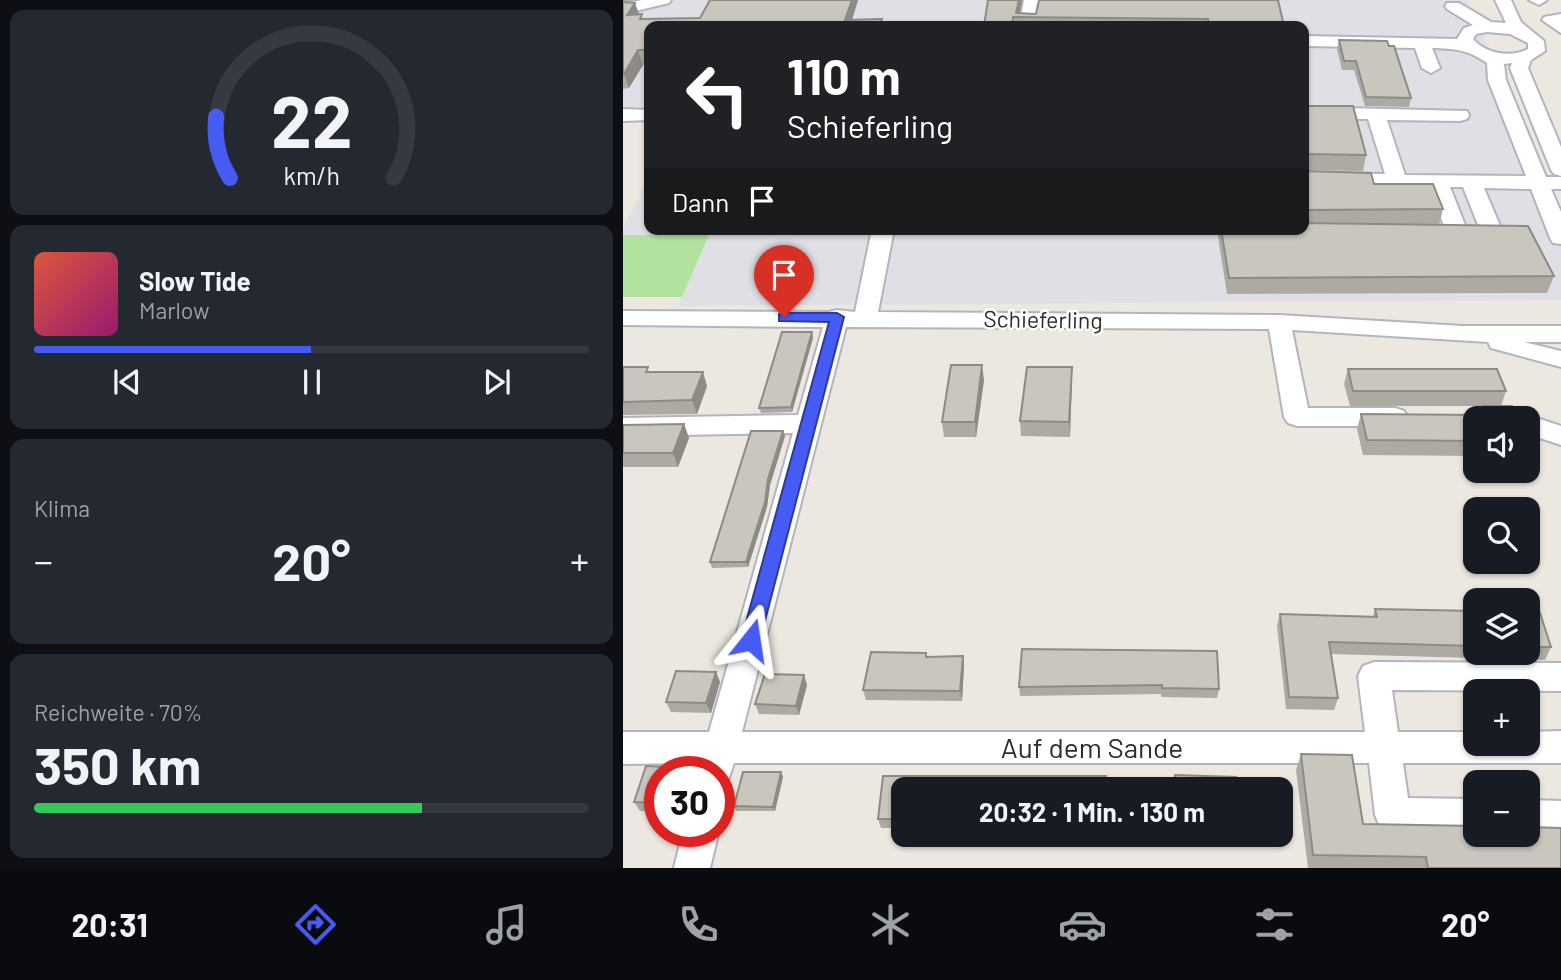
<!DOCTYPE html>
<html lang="de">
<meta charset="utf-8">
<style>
:root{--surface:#171b24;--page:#242831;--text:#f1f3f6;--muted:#9ea1a6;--line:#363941;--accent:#455bf4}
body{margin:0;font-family:Barlow,sans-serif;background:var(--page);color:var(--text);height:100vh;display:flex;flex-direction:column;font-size:26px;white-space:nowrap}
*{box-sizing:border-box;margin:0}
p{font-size:23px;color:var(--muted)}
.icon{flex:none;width:38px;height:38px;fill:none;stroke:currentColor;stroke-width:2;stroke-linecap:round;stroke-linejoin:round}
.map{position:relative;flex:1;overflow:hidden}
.details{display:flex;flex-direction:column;gap:10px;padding:10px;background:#0d0f14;width:623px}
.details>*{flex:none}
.hud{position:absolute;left:21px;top:21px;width:665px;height:214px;border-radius:14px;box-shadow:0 2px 5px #0004;background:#202124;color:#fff;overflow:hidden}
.fabs{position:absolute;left:840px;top:406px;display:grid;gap:14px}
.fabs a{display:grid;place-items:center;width:77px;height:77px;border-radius:14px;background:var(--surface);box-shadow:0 2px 5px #0004;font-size:35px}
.speed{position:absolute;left:21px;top:756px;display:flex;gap:14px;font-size:35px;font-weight:700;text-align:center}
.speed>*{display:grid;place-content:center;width:91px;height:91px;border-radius:50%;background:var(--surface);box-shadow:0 2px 5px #0004;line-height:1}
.speed .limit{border:10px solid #d22;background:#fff;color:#111}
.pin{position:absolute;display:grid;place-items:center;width:60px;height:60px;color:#fff;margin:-72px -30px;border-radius:50% 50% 50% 0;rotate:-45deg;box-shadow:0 0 7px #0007}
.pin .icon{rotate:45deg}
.me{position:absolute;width:77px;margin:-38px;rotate:15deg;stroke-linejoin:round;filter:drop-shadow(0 0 5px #0008)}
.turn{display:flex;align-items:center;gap:24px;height:147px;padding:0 28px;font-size:32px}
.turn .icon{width:91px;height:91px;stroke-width:2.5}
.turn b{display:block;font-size:49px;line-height:60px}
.then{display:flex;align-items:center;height:66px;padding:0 28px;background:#0003;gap:14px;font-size:26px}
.big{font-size:52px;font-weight:700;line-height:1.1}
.details .tile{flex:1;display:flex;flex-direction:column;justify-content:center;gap:10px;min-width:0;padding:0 24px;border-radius:14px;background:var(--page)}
.details .dial{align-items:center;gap:0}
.dial svg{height:182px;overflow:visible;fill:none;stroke:var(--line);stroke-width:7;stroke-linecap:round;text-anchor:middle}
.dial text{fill:var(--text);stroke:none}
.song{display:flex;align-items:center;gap:21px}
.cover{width:84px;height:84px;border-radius:10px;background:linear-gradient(135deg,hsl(10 70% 55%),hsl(320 70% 35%))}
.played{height:7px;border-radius:4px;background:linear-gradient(90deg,var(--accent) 50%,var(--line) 50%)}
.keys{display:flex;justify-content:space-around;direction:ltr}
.heat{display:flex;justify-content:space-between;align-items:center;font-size:38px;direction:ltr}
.charge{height:10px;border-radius:5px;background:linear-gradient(90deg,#34c759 70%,var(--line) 0)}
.trip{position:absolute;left:268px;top:777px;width:402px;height:70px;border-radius:14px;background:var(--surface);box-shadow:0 2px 5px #0004;font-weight:700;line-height:70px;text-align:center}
.tabs{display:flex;height:112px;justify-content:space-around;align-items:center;background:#090b0e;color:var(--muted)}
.tabs .icon{width:49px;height:49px}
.tabs .on{color:var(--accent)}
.tabs b{font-size:32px;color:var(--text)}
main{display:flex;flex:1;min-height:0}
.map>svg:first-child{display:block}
.industrial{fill:#e1dfe6}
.green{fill:#b1e29e}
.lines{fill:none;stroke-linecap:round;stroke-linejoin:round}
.minor-casing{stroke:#b2b4bf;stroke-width:4}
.minor{fill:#fff;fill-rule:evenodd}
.wall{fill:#adaaa3}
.shaded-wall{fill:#8d8b84}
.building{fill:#c9c6bd;stroke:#8d8b84;stroke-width:2}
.route{fill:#455bf4;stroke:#2d3b9f;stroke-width:2}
.labels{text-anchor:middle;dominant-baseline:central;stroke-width:5;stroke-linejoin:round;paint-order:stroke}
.street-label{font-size:23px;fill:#2c2c2c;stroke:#fff}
.near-street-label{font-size:28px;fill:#2c2c2c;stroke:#fff}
</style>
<main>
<section class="details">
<div class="tile dial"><svg viewBox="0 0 100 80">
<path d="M14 69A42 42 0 1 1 86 69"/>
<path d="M14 69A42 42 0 0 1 8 42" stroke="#455bf4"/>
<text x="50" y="56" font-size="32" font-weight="700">22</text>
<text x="50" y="72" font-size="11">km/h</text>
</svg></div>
<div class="tile">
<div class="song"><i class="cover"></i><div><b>Slow Tide</b><p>Marlow</p></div></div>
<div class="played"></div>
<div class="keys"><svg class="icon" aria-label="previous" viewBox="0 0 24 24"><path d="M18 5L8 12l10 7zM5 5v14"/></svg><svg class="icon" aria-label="pause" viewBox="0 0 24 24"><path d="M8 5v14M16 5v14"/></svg><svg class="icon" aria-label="next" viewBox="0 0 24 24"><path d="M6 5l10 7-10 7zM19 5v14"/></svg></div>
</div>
<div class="tile"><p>Klima</p>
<div class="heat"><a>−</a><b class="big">20°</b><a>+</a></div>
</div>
<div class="tile"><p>Reichweite · 70%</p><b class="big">350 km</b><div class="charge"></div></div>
</section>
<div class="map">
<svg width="938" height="868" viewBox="0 0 938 868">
<rect width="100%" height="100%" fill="#ede8df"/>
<path class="industrial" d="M0,0H844L938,210V300L55,306L86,236L0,235V228L26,177V229H681V26H26V120L0,121Z"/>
<path class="green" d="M0,235H86L59,297H0Z"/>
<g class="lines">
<defs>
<path id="minor" d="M19,0H48L46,3L0,14V4Z
M401,0H417L412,26H396Z
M872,0H888L898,22L921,41L922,51L908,60L905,68L938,147V176L931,174L928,170L887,68L889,63L881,64L883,80L923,177H938V189H928L938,212V244L930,243L927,238L908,189L861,188L881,235L878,240H862L859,235L840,187H827L846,235L843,240C830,243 817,243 804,240L801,235L804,230L822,229L807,187L681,185V173L762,174L745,119H681V107L844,111L846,115L844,119L837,121L764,120L782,175L903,176L865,80L864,63C844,49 832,49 809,48L817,68L808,73L799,68L792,48L681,46V36L834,39L841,28L850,25L824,9L822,6L824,3H836L868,22L883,23ZM864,32L887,34L905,43V49C888,58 863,54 850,39L853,34Z
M906,0H924L916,5Z
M938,14V33L919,20L921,17Z
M0,109L26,110V120L0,121Z
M249,229H271L255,312L656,315L840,326H938V342H901L938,351V367L868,348L865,342L669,330L685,408H772L781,411L785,417L781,423L772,426H674L665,423L661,417L646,329L223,327L119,732H742L735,676L740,666L751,662L938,663V691L769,690L775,732H852V744H905V732L938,731V763H780L785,798L852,799V833L770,832L757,827L752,815L746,763H111L104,783L96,786V772H75L77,763L0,764V732H86L170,433L0,436V418L175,415L200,327L0,325V311L206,312L214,310L232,312Z
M905,415L938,426V445L905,434V418H895Z
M905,800L938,801V835L905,834Z
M60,831H96L87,868H51Z"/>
</defs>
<use href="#minor" class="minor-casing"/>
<use href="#minor" class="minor"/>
</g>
<path class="wall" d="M0,0H10L3,2L21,19L77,18L87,0H235L229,20L26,26V65H20L6,88L0,89Z
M399,0L397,13L413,14L416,0L661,26H361Z
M716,40L788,98L786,107L742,106L731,70H719L714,49Z
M681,105L743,155L740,171L682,170L751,184L820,209L816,225L931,276L924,293L604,294L594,230L320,231V229H681Z
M189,332L190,338L169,412L138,413L136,408Z
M0,367L84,386L74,414L0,415Z
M449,367L447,437L398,436L397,421Z
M725,369L883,391L878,406L852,418V456L740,455L734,429L738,414L857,415L860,406H727L721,384Z
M361,380L353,437H321L319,422Z
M61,424L66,438L55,467H0V425Z
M160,431L162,436L147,485L144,507L125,567L89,568L87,562Z
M752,609L852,611V653H905V613L928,647L922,660L708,654L715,698L711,710L663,709L654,626L657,614L750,616Z
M399,649L596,689L594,698L538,697V694L397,696L396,687Z
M340,656L341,666L339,701L243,700L240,690L304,657Z
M93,672L97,682L88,713L48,712L43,702Z
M181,675L184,685L176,715L136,714L132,704Z
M678,754L740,824L938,868H685L673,770Z
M23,766L66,768L68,772H37V812L17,811L11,802Z
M158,772L160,777L152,811H113L111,806Z
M552,775L613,777V789H280V828H258L255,819L260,776H483V779L551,778Z"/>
<path class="shaded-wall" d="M229,0H235L227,26L222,20Z
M396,0H399L396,17L393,13Z
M12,3L17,17L4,15Z
M15,50L20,65L6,88L1,74Z
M189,332L190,338L169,412L168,407Z
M359,365L361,380L353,437L352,422Z
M449,367V382L447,437L446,422Z
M80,372L84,386L74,414L69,400Z
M61,424L66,438L55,467L50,453Z
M160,431L162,436L147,485L144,507L125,567L123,562L145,479Z
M340,656L341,666L339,701L337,691Z
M93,672L97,682L88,713L83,703Z
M181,675L184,685L176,715L173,706Z
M158,772L160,777L152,811L150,807Z"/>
<path class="building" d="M87,0H229L222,20L259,19L257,26H26V50H15L1,74H0V2L12,3L4,15L19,14L17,19L77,18Z
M365,0H396L393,13L413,14L416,0H655L661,26H586L585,19L390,17L389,26H361Z
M716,40L764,41L766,46H771L788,98L743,97L733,61H721Z
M681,105L683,106H730L743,155L684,154L681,157L682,171L748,173L751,184H810L820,209L681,210Z
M681,223L905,226L931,276L606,278L598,229H681Z
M159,332H189L168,407L136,408Z
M328,365H359L352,422H319Z
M0,367H25L23,372H80L69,400L0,402Z
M404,367H449L446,422L397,421Z
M725,369H874L883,391H730Z
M860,406H889L894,418H852V441L744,440L738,414L857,415Z
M61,424L50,453H0V425Z
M128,431H160L145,479L142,502L123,562H87Z
M752,609L852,611V646L706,642L715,698L666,697L657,614L754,617Z
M905,613H917L928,647H905Z
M399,649L594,651L596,689L539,688V685L396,687Z
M248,652L303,653V657L340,656L337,691L240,690Z
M53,671L93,672L83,703L43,702Z
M142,674L181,675L173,706L132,704Z
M678,754L729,755L740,824L852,826V835H905V827L938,828V868H805L803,857L690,855Z
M23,766L66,768L65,772H37V803L11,802Z
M120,772H158L150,807L111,806Z
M552,775L613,777V789H280V819H255L260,776H483V779L552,778Z"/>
<path class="route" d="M161,313H214L221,317L137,640L134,645L128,648L121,645L118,640L206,322L156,321V314Z"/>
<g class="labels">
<g class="street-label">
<text transform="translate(420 319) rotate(1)">Schieferling</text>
</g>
<g class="near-street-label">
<text x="469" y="747">Auf dem Sande</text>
</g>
</g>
</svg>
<div class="fabs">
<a><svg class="icon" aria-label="sound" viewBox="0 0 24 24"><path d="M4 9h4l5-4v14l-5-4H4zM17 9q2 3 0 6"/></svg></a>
<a><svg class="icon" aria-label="search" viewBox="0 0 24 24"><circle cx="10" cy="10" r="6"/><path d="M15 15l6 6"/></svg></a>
<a><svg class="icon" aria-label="layers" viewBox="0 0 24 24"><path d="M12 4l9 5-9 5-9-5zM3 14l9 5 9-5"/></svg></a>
<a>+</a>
<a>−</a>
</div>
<div class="speed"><div class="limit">30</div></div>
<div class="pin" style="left:161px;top:317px;background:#d93025"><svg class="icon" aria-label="arrive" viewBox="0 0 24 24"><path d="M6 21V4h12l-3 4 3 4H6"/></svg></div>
<svg class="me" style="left:128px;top:640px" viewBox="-20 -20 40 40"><path d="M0-17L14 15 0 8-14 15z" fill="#455bf4" stroke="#fff" stroke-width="4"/></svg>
<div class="trip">20:32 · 1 Min. · 130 m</div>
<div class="hud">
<div class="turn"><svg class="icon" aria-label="left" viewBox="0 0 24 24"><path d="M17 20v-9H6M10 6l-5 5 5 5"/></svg><div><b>110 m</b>Schieferling</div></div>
<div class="then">Dann<svg class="icon" aria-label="arrive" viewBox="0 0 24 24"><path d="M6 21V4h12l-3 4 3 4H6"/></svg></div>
</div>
</div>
</main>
<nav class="tabs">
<b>20:31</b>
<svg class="icon on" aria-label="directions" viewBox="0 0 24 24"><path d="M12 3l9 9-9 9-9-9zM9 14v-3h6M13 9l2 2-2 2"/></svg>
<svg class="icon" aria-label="music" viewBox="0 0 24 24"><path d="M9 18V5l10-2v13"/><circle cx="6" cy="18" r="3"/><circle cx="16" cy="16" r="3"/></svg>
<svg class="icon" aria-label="phone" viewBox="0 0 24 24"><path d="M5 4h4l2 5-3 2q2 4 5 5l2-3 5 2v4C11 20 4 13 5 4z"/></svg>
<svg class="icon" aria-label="climate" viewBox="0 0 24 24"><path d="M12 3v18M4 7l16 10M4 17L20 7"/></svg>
<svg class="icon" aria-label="car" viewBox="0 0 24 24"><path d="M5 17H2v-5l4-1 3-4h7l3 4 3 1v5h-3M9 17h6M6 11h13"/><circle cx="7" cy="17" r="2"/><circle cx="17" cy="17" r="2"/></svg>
<svg class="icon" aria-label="filters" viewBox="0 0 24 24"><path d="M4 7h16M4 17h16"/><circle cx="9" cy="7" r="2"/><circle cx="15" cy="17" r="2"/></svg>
<b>20°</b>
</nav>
